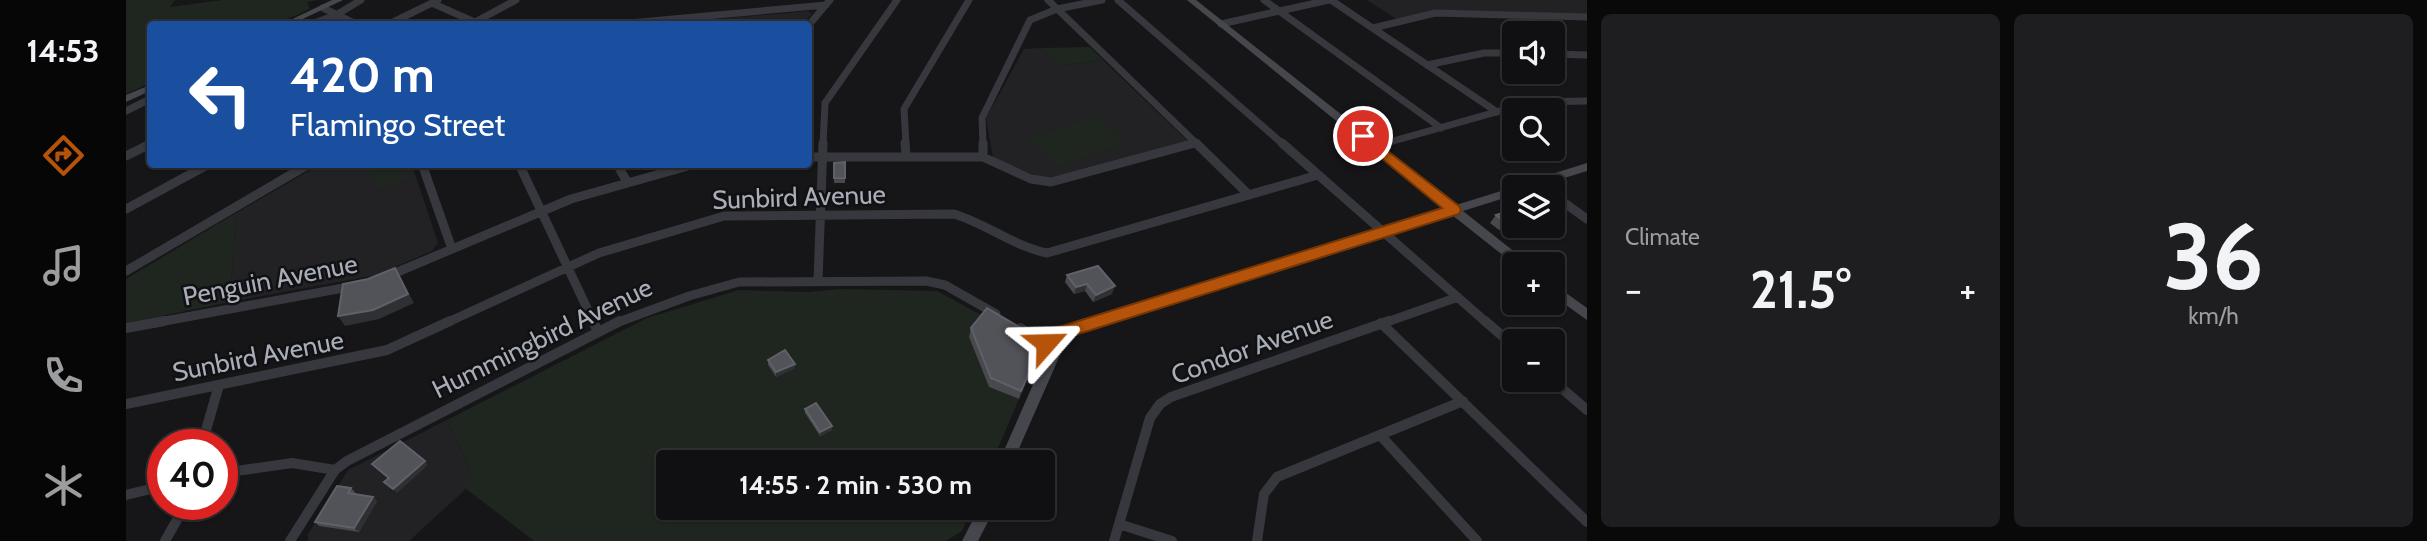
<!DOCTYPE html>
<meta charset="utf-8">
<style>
:root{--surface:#101012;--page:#1e1e20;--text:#f1f3f6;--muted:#9c9d9f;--line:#303032;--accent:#b45309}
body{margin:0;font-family:Cabin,sans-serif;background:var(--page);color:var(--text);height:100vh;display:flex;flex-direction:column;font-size:26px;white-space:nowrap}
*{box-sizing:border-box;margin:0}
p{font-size:23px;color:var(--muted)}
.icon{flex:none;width:38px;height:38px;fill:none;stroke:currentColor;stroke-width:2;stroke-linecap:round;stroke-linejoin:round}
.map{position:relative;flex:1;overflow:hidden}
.drawer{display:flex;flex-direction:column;gap:14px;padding:14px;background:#09090a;width:840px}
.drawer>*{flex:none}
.hud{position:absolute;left:21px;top:21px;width:665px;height:147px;border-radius:7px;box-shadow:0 2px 5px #0004,0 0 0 2px var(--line);background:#1a4fa0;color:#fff;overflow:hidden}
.buttons{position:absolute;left:1376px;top:21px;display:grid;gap:14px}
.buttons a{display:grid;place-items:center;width:63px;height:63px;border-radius:7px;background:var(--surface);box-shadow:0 2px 5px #0004,0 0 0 2px var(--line);font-size:35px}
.speed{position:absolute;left:21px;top:429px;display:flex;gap:14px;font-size:35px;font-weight:700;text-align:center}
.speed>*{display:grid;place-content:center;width:91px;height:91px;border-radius:50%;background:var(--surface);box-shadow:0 2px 5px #0004,0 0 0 2px var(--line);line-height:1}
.speed .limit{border:10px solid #d22;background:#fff;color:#111}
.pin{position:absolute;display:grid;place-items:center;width:60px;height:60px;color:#fff;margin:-30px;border:4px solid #fff;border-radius:50%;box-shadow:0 2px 7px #0007}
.me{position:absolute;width:77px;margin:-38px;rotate:65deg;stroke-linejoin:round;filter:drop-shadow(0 0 5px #0008)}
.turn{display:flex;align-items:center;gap:24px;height:147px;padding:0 28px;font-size:32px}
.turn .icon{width:91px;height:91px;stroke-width:2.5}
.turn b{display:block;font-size:49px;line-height:60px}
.big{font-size:52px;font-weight:800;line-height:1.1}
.drawer .tile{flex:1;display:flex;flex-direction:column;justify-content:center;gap:10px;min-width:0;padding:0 24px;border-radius:10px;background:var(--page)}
.drawer .dial{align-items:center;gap:0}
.dial b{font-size:91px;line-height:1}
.heat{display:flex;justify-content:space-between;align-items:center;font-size:38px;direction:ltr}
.drawer .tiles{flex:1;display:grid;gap:14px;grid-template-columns:repeat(2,1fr)}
.trip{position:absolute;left:530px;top:450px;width:399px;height:70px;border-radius:7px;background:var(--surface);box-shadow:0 2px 5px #0004,0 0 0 2px var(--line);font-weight:800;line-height:70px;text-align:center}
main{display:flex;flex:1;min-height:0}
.tabs{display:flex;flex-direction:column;width:126px;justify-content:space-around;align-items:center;background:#060607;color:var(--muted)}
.tabs .icon{width:49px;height:49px}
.tabs .selected{color:var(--accent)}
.tabs b{font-size:32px;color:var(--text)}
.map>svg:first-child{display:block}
.built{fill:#222225}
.green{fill:#1e261f}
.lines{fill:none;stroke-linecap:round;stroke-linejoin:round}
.street-far2{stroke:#37383d;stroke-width:7}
.street-far1{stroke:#37383d;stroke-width:9}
.street{stroke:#37383d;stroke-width:10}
.secondary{fill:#45474d;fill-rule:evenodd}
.wall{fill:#47494d}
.shaded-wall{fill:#2f3033}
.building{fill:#525359;stroke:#5f6168;stroke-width:2}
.route{fill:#b45309;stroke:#753606;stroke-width:2}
.labels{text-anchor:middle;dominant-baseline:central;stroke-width:5;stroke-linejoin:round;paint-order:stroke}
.street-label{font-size:26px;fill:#a8adb8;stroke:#111113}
</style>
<main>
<nav class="tabs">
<b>14:53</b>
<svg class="icon selected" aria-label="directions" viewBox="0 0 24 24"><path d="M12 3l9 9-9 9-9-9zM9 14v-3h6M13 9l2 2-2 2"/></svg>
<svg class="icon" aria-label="music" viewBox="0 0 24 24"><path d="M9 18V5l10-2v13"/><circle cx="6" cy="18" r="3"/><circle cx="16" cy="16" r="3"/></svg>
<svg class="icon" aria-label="phone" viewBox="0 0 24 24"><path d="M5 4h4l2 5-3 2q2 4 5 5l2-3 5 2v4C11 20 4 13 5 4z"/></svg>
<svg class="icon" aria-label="climate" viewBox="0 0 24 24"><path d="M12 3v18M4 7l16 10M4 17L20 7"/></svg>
</nav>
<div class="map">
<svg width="1461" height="541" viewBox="0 0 1461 541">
<rect width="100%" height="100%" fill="#161618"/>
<path class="built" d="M1241,0H1461V14L1305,10L1270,19Z
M682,11L686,14L676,24H538Z
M914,48L934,66L977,60L1064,143L923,181L867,158L860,118L898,49Z
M193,165H286L312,243L306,251L250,275L104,302L110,213Z
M321,420L347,476L336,486L340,489L283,541H182V534L222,470Z"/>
<path class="green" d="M0,0H49L44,7L96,0H192L181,2L184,9L150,24H24V83L0,94Z
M964,47L977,60L933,66L914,48Z
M971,115L1002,141L932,167L904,139Z
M248,165H278L284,178L251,190L242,167Z
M110,213L104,302L0,323V279Z
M713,289L811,291L859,317L843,337L863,387L893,399L866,462H542V508H846L836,531L820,541H408L335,485L347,476L321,420L521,318L613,290L682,292Z"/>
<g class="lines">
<path class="street-far2" d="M922,0L1072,145
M992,0L1158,145
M1138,0L1315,128
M1205,0L1371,112
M306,3L353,24
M197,8L230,24
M349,22L390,0
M185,24L210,15L235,0
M263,24L312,0
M432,24H472
M492,24L700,5
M1095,24L1203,0
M682,26L704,0
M1247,28L1309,13L1461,17
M1426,54L1461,55
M1301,65L1358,53H1388
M0,111L24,99
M697,145L699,103L771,0
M780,145L778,109L843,0
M857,145L856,118L904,20L931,9L976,0
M1062,145L1070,143
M1253,145L1406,102L1461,101"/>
<path class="street-far1" d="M779,143L780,156
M857,143V157
M1070,143L1123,195
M1156,143L1361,323
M1250,146L1259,143
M0,156L24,144
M682,157H857L905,179L925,182L1069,143
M296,164L326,249
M393,164L468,323
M491,164L501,182
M1426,194L1461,219
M0,209L83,164
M0,271L183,164
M262,276L445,199L569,164
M692,281L697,143
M28,323L228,286
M320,323L473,253L598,216L828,214C861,224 887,246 921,253L1192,175
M490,323L563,296L613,282L800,281L819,285L870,314
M1258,323L1332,297"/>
<path class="street" d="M467,321L472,332
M1359,321L1388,346
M1255,323L1461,522
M0,328L38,321
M894,328L902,333L923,338
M1426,380L1461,410
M0,404L261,350L324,321
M1254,435L1351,541
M76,444L93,385
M96,473L166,463L209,470
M0,495L37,486
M993,524L1046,541
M39,541L60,504
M164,541L209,470L221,461L494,321
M988,541L1024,418L1034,404L1045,397L1263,321
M1131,541L1138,494L1151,477L1337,401"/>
<path class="secondary" d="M206,0H217L166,24H156Z
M1061,0H1070L1330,205L1388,187V195L1337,211L1400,261L1402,264H1388L1326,215L925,342L920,341L918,337L920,333L1319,209Z
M24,85V91L0,102V95Z
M1461,163V171L1409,187H1392L1394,184Z
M1426,283L1461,308V320L1426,295Z
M931,341L936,342L938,346L887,462H873L924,346L926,342Z
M853,508H869L852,541H836Z"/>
</g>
<path class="wall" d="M719,162V183H708V163Z
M1388,198V225L1373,230L1364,223L1370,215L1381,212L1375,208L1381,200Z
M941,275L986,294L967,302L959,291L948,294L939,282Z
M845,328L914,350L893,399L863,387L843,337Z
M642,360L669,364V368L650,377L642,365Z
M679,409L706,430L694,436L679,413Z
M225,488L229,492L228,494L251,501L233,532L193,526L189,522Z"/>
<path class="shaded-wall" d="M1436,198L1430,205L1426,206V201Z
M1388,220V225L1373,230L1380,223Z
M269,268L288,303L253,319L219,326L212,316Z
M961,284L959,291L948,294L950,287Z
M989,286L986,294L967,302L970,295Z
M917,341L914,350L893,399L895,391Z
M669,364V368L650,377V372Z
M706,426V430L694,436V432Z
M299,461L302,465L271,493L267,489Z
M247,497L251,501L233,532L228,528Z"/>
<path class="building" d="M719,162V178H708V163Z
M1426,192H1427L1436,198L1426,201Z
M1388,198V205L1381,200Z
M1388,209V220L1380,223L1370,215Z
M972,266L989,286L970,295L961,284L950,287L941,275Z
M269,268L282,294L247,310L212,316L217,284L242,279Z
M861,308L917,341L895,391L865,378L845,328Z
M659,350L669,364L650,372L642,360Z
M690,403L706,426L694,432L679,409Z
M274,441L299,461L267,489L258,482L263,478L246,464Z
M211,486L225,488L222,493L247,497L228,528L189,522Z"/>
<path class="route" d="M1237,132L1333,206L1335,210L1333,214L946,336L928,343L926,348H914L911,343L915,333L936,326L1316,208L1232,139V133Z"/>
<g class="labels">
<g class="street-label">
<text transform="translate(673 197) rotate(-2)">Sunbird Avenue</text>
<text transform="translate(144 280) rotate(-11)">Penguin Avenue</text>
<text transform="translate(416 338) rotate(-26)">Hummingbird Avenue</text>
<text transform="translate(1126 347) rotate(-20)">Condor Avenue</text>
<text transform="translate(132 356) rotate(-11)">Sunbird Avenue</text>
</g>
</g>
</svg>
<div class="buttons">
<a><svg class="icon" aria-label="sound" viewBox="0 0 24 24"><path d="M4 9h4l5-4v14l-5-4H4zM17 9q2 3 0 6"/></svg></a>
<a><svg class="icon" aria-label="search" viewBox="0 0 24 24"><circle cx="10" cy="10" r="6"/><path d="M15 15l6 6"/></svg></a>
<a><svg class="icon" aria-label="layers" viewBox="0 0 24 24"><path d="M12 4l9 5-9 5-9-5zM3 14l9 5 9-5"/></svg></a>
<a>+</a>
<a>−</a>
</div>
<div class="speed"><div class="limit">40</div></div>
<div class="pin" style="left:1237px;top:136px;background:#d93025"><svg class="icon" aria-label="arrive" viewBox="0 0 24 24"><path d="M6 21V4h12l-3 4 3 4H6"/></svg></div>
<svg class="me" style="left:920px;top:343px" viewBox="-20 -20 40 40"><path d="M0-17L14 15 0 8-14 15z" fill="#b45309" stroke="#fff" stroke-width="4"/></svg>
<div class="trip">14:55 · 2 min · 530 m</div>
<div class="hud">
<div class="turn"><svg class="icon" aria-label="left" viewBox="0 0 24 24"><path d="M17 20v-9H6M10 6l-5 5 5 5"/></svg><div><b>420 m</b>Flamingo Street</div></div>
</div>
</div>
<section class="drawer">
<div class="tiles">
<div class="tile"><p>Climate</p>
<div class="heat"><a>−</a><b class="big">21.5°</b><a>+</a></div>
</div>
<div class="tile dial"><b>36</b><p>km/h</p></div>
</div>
</section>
</main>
